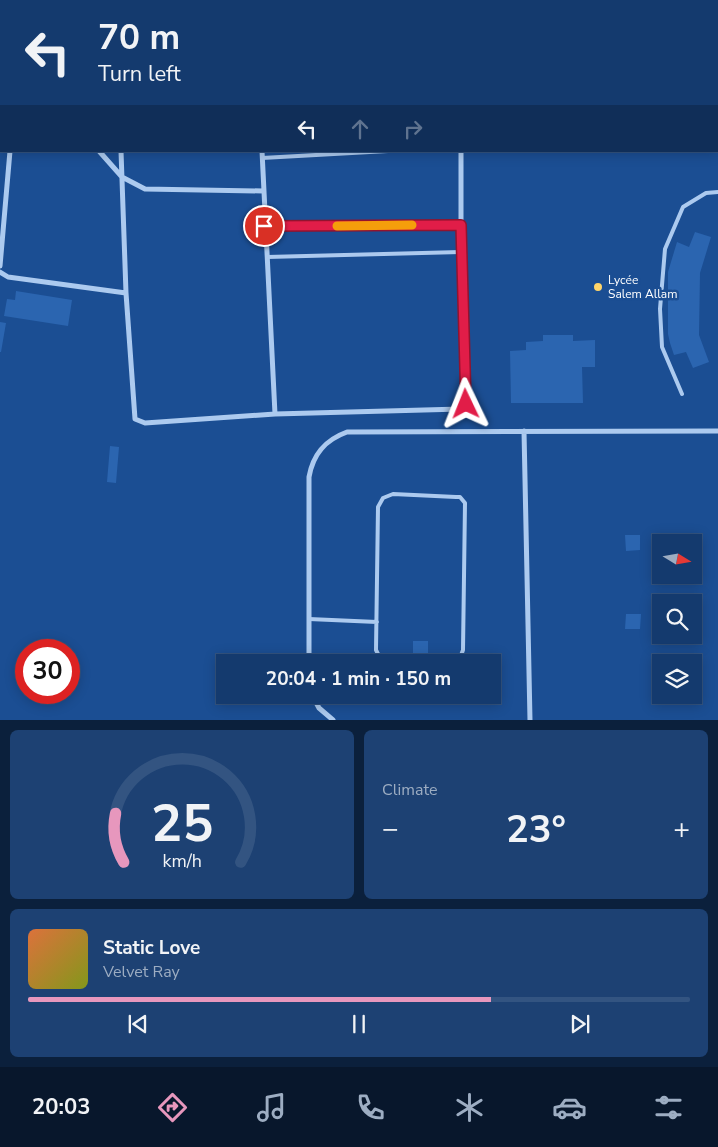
<!DOCTYPE html>
<meta charset="utf-8">
<style>
:root{--surface:#143a6e;--page:#1d4173;--text:#f1f3f6;--muted:#9dadc2;--line:#335481;--accent:#e797bd}
body{margin:0;font-family:"Nunito Sans",sans-serif;background:var(--page);color:var(--text);height:100vh;display:flex;flex-direction:column;font-size:19px;white-space:nowrap}
*{box-sizing:border-box;margin:0}
p{font-size:16px;color:var(--muted)}
.icon{flex:none;width:28px;height:28px;fill:none;stroke:currentColor;stroke-width:2;stroke-linecap:round;stroke-linejoin:round}
.map{position:relative;height:720px;overflow:hidden}
.details{display:flex;flex-direction:column;gap:10px;padding:10px;background:#0b203c;flex:1}
.details>*{flex:none}
.hud{position:absolute;left:0px;top:0px;width:719px;height:152px;box-shadow:0 2px 12px #0003,0 0 0 1px var(--line);background:#143a6e;color:var(--text);overflow:hidden}
.needle{width:32px;rotate:101deg}
.tools{position:absolute;left:652px;top:534px;display:grid;gap:10px}
.tools a{display:grid;place-items:center;width:50px;height:50px;border-radius:0px;background:var(--surface);box-shadow:0 2px 12px #0003,0 0 0 1px var(--line);font-size:25px}
.speed{position:absolute;left:15px;top:639px;display:flex;gap:10px;font-size:25px;font-weight:700;text-align:center}
.speed>*{display:grid;place-content:center;width:65px;height:65px;border-radius:50%;background:var(--surface);box-shadow:0 2px 12px #0003,0 0 0 1px var(--line);line-height:1}
.speed .limit{border:8px solid #d22;background:#fff;color:#111}
.pin{position:absolute;display:grid;place-items:center;width:42px;height:42px;color:#fff;margin:-21px;border:2px solid #fff;border-radius:50%;box-shadow:0 1px 5px #0007}
.me{position:absolute;width:55px;margin:-28px;rotate:358deg;stroke-linejoin:round;filter:drop-shadow(0 0 4px #0008)}
.turn{display:flex;align-items:center;gap:18px;height:105px;padding:0 15px;font-size:22px}
.turn .icon{width:65px;height:65px;stroke-width:2.5}
.turn b{display:block;font-size:35px;line-height:42px}
.lanes{display:flex;align-items:center;height:48px;padding:0 15px;background:#0003;justify-content:center;gap:25px;direction:ltr}
.lanes .off{opacity:.35}
.big{font-size:38px;font-weight:700;line-height:1.1}
.details .card{flex:1;display:flex;flex-direction:column;justify-content:center;gap:8px;min-width:0;padding:0 18px;border-radius:8px;background:var(--page)}
.details .dial{align-items:center;gap:0}
.dial svg{height:130px;overflow:visible;fill:none;stroke:var(--line);stroke-width:7;stroke-linecap:round;text-anchor:middle}
.dial text{fill:var(--text);stroke:none}
.song{display:flex;align-items:center;gap:15px}
.cover{width:60px;height:60px;border-radius:8px;background:linear-gradient(135deg,hsl(20 70% 55%),hsl(70 70% 35%))}
.played{height:5px;border-radius:2px;background:linear-gradient(90deg,var(--accent) 70%,var(--line) 70%)}
.keys{display:flex;justify-content:space-around;direction:ltr}
.heat{display:flex;justify-content:space-between;align-items:center;font-size:28px;direction:ltr}
.details .tiles{flex:1;display:grid;gap:10px;grid-template-columns:1fr 1fr}
.card:last-child{grid-column:span 2}
.trip{position:absolute;left:216px;top:654px;width:285px;height:50px;border-radius:0px;background:var(--surface);box-shadow:0 2px 12px #0003,0 0 0 1px var(--line);font-weight:700;line-height:50px;text-align:center}
.tabs{display:flex;height:80px;justify-content:space-around;align-items:center;background:#08172c;color:var(--muted)}
.tabs .icon{width:35px;height:35px}
.tabs .active{color:var(--accent)}
.tabs b{font-size:22px;color:var(--text)}
.map>svg:first-child{display:block}
.building{fill:#2b65b0}
.lines{fill:none;stroke-linecap:round;stroke-linejoin:round}
.lane{stroke:#accaef;stroke-width:4}
.street{stroke:#accaef;stroke-width:5}
.route-casing{stroke:#92132f;stroke-width:12}
.route{stroke:#e11d48;stroke-width:9}
.slow{stroke:#f59e0b;stroke-width:9}
.poi-dot{fill:#ffd56a;stroke:#1b4e93;stroke-width:2}
.labels{text-anchor:middle;dominant-baseline:central;stroke-width:5;stroke-linejoin:round;paint-order:stroke}
.poi-label{font-size:12px;fill:#fff;stroke:#1b4e93;text-anchor:start}
</style>
<div class="map">
<svg width="718" height="720" viewBox="0 0 718 720">
<rect width="100%" height="100%" fill="#1b4e93"/>
<path class="building" d="M695,232L711,237L700,273L699,335L709,362L693,368L686,352L674,355L670,343L668,334V272L677,242L689,247Z
M16,291L72,300L68,326L4,316L7,299L15,300Z
M0,322L6,323L1,352H0Z
M543,335H573V341L595,340V367H582L583,403H511L510,351L526,350V342L543,341Z
M110,446L119,447L116,483L107,482Z
M625,535H640V550L626,551Z
M626,614H641L640,629H625Z
M413,641H428V656H413Z"/>
<g class="lines">
<path class="lane" d="M262,158L388,151
M265,226L461,225
M267,257L461,252
M682,394L662,347L660,309L665,249L683,207L706,193L718,192
M309,619L377,622
M426,662L384,661L380,658L376,650L378,507L383,498L393,494L456,497H460L465,503L463,650L460,658L453,662"/>
<path class="street" d="M116,0V1
M259,0V1
M460,0V1
M679,0L684,1
M26,1V0
M692,1V0
M0,74H1
M99,151L122,177L145,189L263,191
M121,151L126,293L135,419L145,423L275,414L262,151
M0,266L10,151
M0,272L8,277L126,293
M275,414L461,409L465,404L461,252V151
M524,431L530,720
M309,662V477C313,454 325,440 347,432L718,431
M312,695L319,708L333,720"/>
</g>
<g class="lines">
<defs>
<path id="route" d="M264,226L461,225L466,404"/>
</defs>
<use href="#route" class="route-casing"/>
<use href="#route" class="route"/>
<path class="slow" d="M337,226L412,225"/>
</g>
<circle class="poi-dot" cx="598" cy="287" r="5"/>
<g class="labels">
<g class="poi-label">
<text x="608" y="280">Lycée<tspan x="608" dy="14">Salem Allam</tspan></text>
</g>
</g>
</svg>
<div class="tools">
<a><svg class="needle" viewBox="-14 -14 28 28"><path d="M0-13l5 13h-10z" fill="#e53935"/><path d="M0 13l5-13h-10z" fill="#9dadc2"/></svg></a>
<a><svg class="icon" aria-label="search" viewBox="0 0 24 24"><circle cx="10" cy="10" r="6"/><path d="M15 15l6 6"/></svg></a>
<a><svg class="icon" aria-label="layers" viewBox="0 0 24 24"><path d="M12 4l9 5-9 5-9-5zM3 14l9 5 9-5"/></svg></a>
</div>
<div class="speed"><div class="limit">30</div></div>
<div class="pin" style="left:264px;top:226px;background:#d93025"><svg class="icon" aria-label="arrive" viewBox="0 0 24 24"><path d="M6 21V4h12l-3 4 3 4H6"/></svg></div>
<svg class="me" style="left:466px;top:404px" viewBox="-20 -20 40 40"><path d="M0-17L14 15 0 8-14 15z" fill="#e11d48" stroke="#fff" stroke-width="4"/></svg>
<div class="trip">20:04 · 1 min · 150 m</div>
<div class="hud">
<div class="turn"><svg class="icon" aria-label="left" viewBox="0 0 24 24"><path d="M17 20v-9H6M10 6l-5 5 5 5"/></svg><div><b>70 m</b>Turn left</div></div>
<div class="lanes"><svg class="icon" aria-label="left" viewBox="0 0 24 24"><path d="M17 20v-9H6M10 6l-5 5 5 5"/></svg><svg class="icon off" aria-label="ahead" viewBox="0 0 24 24"><path d="M12 20V5M6 11l6-6 6 6"/></svg><svg class="icon off" aria-label="right" viewBox="0 0 24 24"><path d="M7 20v-9h11M14 6l5 5-5 5"/></svg></div>
</div>
</div>
<section class="details">
<div class="tiles">
<div class="card dial"><svg viewBox="0 0 100 80">
<path d="M14 69A42 42 0 1 1 86 69"/>
<path d="M14 69A42 42 0 0 1 9 39" stroke="#e797bd"/>
<text x="50" y="56" font-size="32" font-weight="700">25</text>
<text x="50" y="72" font-size="11">km/h</text>
</svg></div>
<div class="card"><p>Climate</p>
<div class="heat"><a>−</a><b class="big">23°</b><a>+</a></div>
</div>
<div class="card">
<div class="song"><i class="cover"></i><div><b>Static Love</b><p>Velvet Ray</p></div></div>
<div class="played"></div>
<div class="keys"><svg class="icon" aria-label="previous" viewBox="0 0 24 24"><path d="M18 5L8 12l10 7zM5 5v14"/></svg><svg class="icon" aria-label="pause" viewBox="0 0 24 24"><path d="M8 5v14M16 5v14"/></svg><svg class="icon" aria-label="next" viewBox="0 0 24 24"><path d="M6 5l10 7-10 7zM19 5v14"/></svg></div>
</div>
</div>
</section>
<nav class="tabs">
<b>20:03</b>
<svg class="icon active" aria-label="directions" viewBox="0 0 24 24"><path d="M12 3l9 9-9 9-9-9zM9 14v-3h6M13 9l2 2-2 2"/></svg>
<svg class="icon" aria-label="music" viewBox="0 0 24 24"><path d="M9 18V5l10-2v13"/><circle cx="6" cy="18" r="3"/><circle cx="16" cy="16" r="3"/></svg>
<svg class="icon" aria-label="phone" viewBox="0 0 24 24"><path d="M5 4h4l2 5-3 2q2 4 5 5l2-3 5 2v4C11 20 4 13 5 4z"/></svg>
<svg class="icon" aria-label="climate" viewBox="0 0 24 24"><path d="M12 3v18M4 7l16 10M4 17L20 7"/></svg>
<svg class="icon" aria-label="car" viewBox="0 0 24 24"><path d="M5 17H2v-5l4-1 3-4h7l3 4 3 1v5h-3M9 17h6M6 11h13"/><circle cx="7" cy="17" r="2"/><circle cx="17" cy="17" r="2"/></svg>
<svg class="icon" aria-label="filters" viewBox="0 0 24 24"><path d="M4 7h16M4 17h16"/><circle cx="9" cy="7" r="2"/><circle cx="15" cy="17" r="2"/></svg>
</nav>
